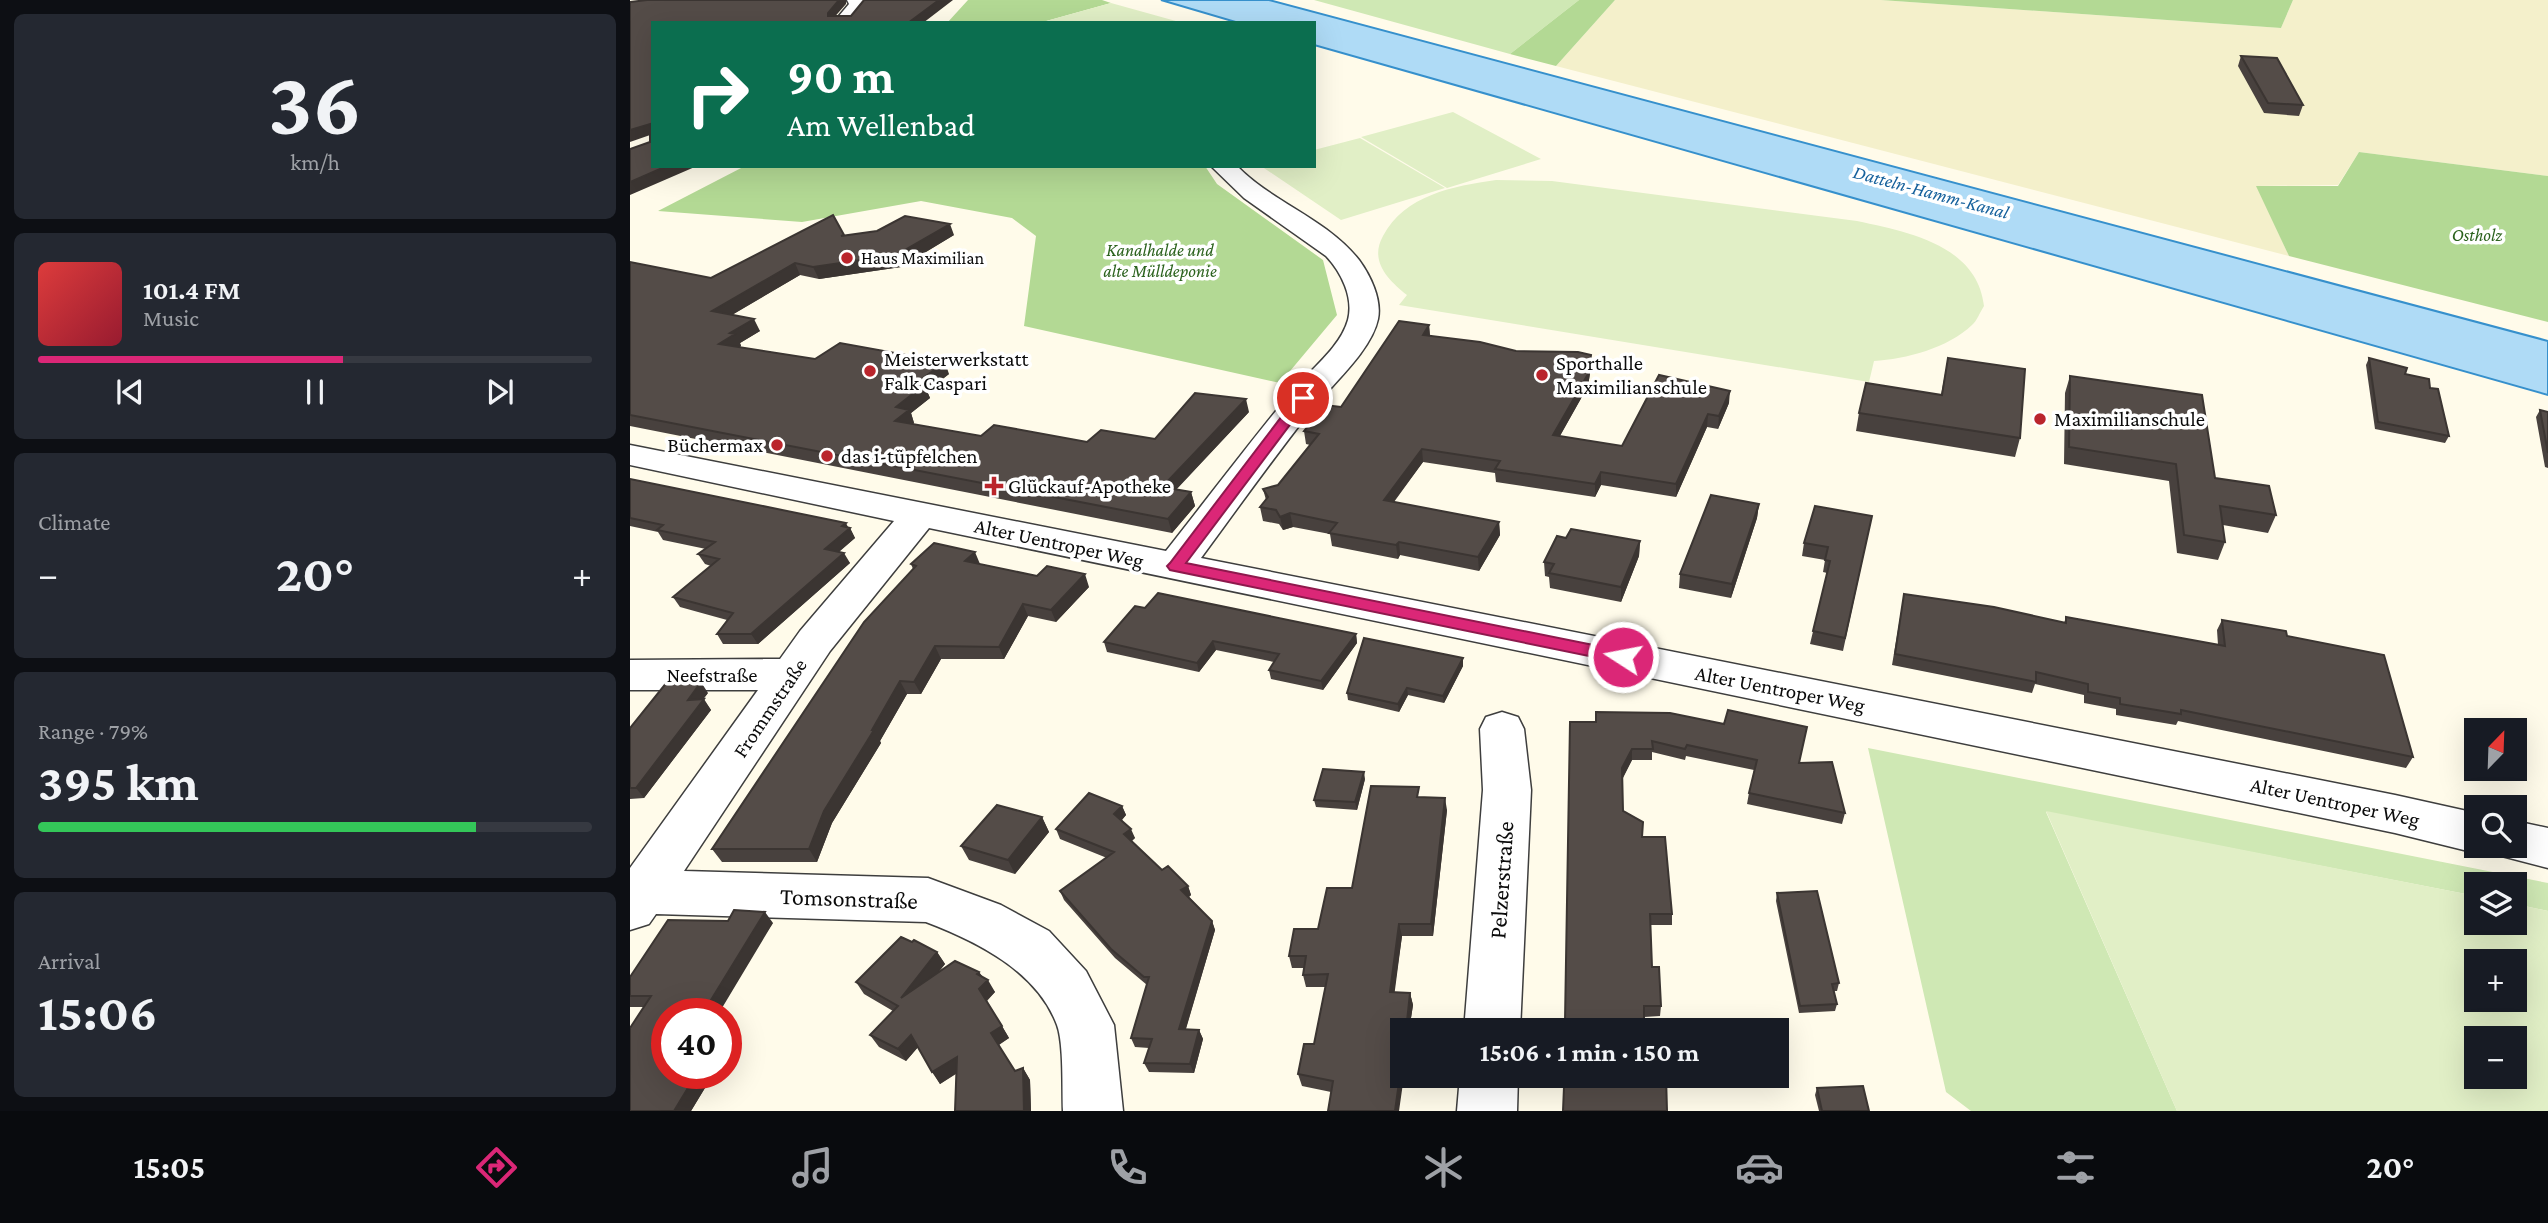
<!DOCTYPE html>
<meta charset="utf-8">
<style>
:root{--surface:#171b24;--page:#242831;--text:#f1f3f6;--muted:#9ea1a6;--line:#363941;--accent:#db2777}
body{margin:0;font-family:"Crimson Pro",serif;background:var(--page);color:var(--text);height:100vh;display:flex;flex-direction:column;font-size:26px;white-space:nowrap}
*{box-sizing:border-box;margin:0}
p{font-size:23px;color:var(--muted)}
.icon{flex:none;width:38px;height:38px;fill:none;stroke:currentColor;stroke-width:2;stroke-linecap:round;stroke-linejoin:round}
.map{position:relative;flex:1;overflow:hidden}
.sheet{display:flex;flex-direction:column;gap:14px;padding:14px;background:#0d0f14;width:630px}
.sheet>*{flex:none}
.guide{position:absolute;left:21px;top:21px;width:665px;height:147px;border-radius:0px;box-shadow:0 7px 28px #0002;background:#0b6e4f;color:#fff;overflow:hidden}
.needle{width:46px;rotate:23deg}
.tools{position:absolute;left:1834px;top:718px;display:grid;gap:14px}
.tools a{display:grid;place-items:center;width:63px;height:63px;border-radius:0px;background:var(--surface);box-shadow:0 7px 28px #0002;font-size:35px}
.speed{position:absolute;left:21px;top:998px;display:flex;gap:14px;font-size:35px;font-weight:700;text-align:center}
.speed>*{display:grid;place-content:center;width:91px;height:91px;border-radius:50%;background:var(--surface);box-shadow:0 7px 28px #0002;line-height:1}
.speed .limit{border:10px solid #d22;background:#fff;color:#111}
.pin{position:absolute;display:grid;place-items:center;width:60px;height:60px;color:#fff;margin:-30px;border:4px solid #fff;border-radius:50%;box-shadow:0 2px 7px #0007}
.me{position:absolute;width:77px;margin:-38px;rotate:281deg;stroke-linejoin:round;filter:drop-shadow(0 0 5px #0008)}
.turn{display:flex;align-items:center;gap:24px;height:147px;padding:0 21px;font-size:32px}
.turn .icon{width:91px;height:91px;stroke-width:2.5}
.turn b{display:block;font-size:49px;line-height:60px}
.big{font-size:52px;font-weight:700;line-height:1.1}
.sheet .tile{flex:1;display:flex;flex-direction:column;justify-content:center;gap:10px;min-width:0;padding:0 24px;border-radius:10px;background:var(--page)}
.sheet .dial{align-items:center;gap:0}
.dial b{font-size:91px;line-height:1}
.song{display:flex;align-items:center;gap:21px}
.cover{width:84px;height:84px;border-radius:10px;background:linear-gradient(135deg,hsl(0 70% 55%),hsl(350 70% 35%))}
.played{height:7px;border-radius:4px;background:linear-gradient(90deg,var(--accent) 55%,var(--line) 55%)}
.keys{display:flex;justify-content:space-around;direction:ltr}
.heat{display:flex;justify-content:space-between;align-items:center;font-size:38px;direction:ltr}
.charge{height:10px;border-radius:5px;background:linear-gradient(90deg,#34c759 79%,var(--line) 0)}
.trip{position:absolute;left:760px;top:1018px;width:399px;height:70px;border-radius:0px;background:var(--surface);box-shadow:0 7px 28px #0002;font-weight:700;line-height:70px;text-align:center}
.tab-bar{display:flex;height:112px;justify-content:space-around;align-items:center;background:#090b0e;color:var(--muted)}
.tab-bar .icon{width:49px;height:49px}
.tab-bar .active{color:var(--accent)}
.tab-bar b{font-size:32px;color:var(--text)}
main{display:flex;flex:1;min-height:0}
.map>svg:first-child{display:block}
.farmland{fill:#f4f0cb}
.green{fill:#cfe8b4}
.forest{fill:#b3d994}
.pitch{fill:#e1efc6;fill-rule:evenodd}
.water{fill:#afdbf6;stroke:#3690cc;stroke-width:2}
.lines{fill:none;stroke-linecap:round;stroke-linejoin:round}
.minor-casing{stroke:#3e3e3e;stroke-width:3}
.minor{fill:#fff;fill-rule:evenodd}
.wall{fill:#48413e}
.shaded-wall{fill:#3b3532}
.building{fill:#544c48;stroke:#3b3532;stroke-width:2}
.route{fill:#db2777;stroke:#8e194d;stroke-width:2}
.poi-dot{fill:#ba252c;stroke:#fff;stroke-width:2.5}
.labels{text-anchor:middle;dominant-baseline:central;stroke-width:7;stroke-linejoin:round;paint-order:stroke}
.far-park-label{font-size:18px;font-style:italic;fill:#2b621d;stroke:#fff}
.far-poi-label{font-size:18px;fill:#0b0b0b;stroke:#fff;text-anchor:start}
.far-water-label{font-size:19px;font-style:italic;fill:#16619c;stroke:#fff}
.poi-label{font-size:21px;fill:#0b0b0b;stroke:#fff;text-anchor:start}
.street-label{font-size:21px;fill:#0b0b0b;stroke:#fff}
.near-street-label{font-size:24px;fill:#0b0b0b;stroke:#fff}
</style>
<main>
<section class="sheet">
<div class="tile dial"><b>36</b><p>km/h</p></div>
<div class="tile">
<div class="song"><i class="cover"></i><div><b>101.4 FM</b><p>Music</p></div></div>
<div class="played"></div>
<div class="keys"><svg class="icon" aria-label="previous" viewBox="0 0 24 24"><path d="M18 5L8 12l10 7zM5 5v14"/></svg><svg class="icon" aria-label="pause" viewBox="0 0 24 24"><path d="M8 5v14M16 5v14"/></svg><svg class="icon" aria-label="next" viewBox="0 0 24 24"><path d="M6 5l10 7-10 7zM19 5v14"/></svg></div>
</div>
<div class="tile"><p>Climate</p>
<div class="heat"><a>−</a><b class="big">20°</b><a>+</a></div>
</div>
<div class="tile"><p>Range · 79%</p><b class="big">395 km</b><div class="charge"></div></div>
<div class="tile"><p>Arrival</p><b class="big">15:06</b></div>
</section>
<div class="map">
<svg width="1918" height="1111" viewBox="0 0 1918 1111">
<rect width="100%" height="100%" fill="#fffbea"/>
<path class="farmland" d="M985,0H1251L1651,28L1663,0H1918V176L1729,152L1708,185L1627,186L1659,256L926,66Z"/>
<path class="green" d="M684,0H949L880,54Z
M1238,748L1918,883V911L1885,904V884H1846V896L1416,812L1547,1111H1341L1316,1092Z"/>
<path class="forest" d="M338,0H472L481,3L409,23H317Z
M949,0H985L926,66L880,54Z
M1251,0H1663L1651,28Z
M1729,152L1918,176V322L1659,256L1626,186H1708Z
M115,166H575L587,184L693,260L707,315L650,383L394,326L406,236L382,218L291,201L172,222L28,211Z"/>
<path class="pitch" d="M481,3L553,23H409Z
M823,112L911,159L817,188L731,137Z
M730,138L815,188L711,220L631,166H684V150Z
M866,180L922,181L1227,221C1278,232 1347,245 1354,306C1350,312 1347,321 1342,325C1318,348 1276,359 1244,361L1239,382L769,305L777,295C758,280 739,261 753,236C775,195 823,186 866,180Z
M1416,811L1846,896V922H1885V904L1918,911V1111H1547ZM1846,961H1885V999H1846ZM1846,1038H1885V1076H1846Z"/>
<path class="water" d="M531,0H639L1918,341V395L684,45V23H609Z"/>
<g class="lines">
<defs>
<path id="minor" d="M217,0H235L237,4L222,23H203L219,4Z
M581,166H607C643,203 697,219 729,260C740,275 752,299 748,319C741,352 700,386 679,413C642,460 607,509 571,558L1765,795L1846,813V845H1885V821L1918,828V868L1868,855L1863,847L1846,853L1765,833L299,528L200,651L54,871L298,878L371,905L419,931L456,971L484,1025L493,1111H433C432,1089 434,1044 427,1025C407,971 346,941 296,922L26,914L19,924L0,930V868L128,690H0V660L150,659L170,631L264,521L0,465V445L536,551C577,499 617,446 659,395C677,372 710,349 718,320C724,297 711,272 696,256L614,198Z
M872,712L888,717L894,729L901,790L890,1031H834L853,790L850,729L856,717Z
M830,1076H888L887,1111H827Z"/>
</defs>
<use href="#minor" class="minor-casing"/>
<use href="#minor" class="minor"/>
</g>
<path class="wall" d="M1611,56L1673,105L1669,116L1634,113L1608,66Z
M324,235L271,267L189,279L170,275L102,315L130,331L110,343L111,346L110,347L185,359L319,374L297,391L300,398L281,413L284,423L283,424L351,436L457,442L525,439L619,412L546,490L561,492L565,506L542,533L0,426V262L81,278L214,236Z
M799,325L800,336L886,351L961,355V367L958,386L930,436L992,446L1099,403L1088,429L1077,427L1046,497L971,485L965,497L866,482L865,473L793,462L764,502L869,522L870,535L849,571L770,555L768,559L702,546L700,534L663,527L653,530L649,524L633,521L630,507L636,500L633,489L648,485L680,445L676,444L674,431L711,407Z
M1318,358L1390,438L1385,457L1226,431L1229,413L1311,395Z
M1739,358L1775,374L1800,388L1819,436L1815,443L1745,429L1736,365Z
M1440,376L1585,478L1646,515L1638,533L1593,525L1595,542L1588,560L1547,553L1539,481L1434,464L1435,393Z
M1910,410L1918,412V468L1915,467L1906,417Z
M0,479L220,528L225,538L209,552L220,563L128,644H93L87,634L97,620L50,607L43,597L81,566L75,564L68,554L76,549L33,540L28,532L0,526Z
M1129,504L1127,518L1101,598L1049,588L1050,574Z
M1242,516L1213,651L1180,644L1197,573L1193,572L1195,560L1172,556L1174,543Z
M936,538L1010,541L1009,556L991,602L920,588L919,577L915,576L914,562Z
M281,564H350L459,587L426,622L398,616L374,659H311L291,694H277L250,741L251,743L202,823L187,862H92L82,849L283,569Z
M1274,594L1434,623L1436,617L1588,645L1587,630L1592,620L1657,636L1783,757L1776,768L1548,721L1546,725L1486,715V709L1454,703V695L1405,684L1402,693L1262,665Z
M515,608L726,634L727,643L693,690L641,679L639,670L644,662L586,650L569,672L477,652L474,642Z
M833,658V666L814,703L778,695L769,712L718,700L717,693Z
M78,693L73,699L81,710L14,798L0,799V728Z
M940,722L1170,763L1215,813L1212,824L1117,804L1119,793L1124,770L1056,756L1055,760L1022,752V760H1002L992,779L993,811L1012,837L1042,914V925H1020L1022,967L1031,1006L1030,1016L1014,1017V1031H935Z
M735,779L727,810L686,807L684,800Z
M790,797L817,810L803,936H772L764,992L780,993L783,1005L779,1031H772L701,1092L672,1086L668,1074L684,1044L695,987H676L673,975L674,968H662L659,956L688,929L722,888Z
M492,806L496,815L492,820L505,838L502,841L532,870L558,886L561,895L559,897L582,921L585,930L556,1029L569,1030L573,1039L564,1073L519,1072L514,1063L519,1048L505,1047L501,1038L517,985L485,958L434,900L430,891L477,858L430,839L426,829Z
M412,817L419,832L385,874L339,860L331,846Z
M1147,893L1209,983L1207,991H1204L1207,1004L1205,1011L1169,1013L1146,901Z
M143,923L37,1073H76L81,1078L61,1111H0L14,1007H0V977Z
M282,942L307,952L315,964L309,971L349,972L365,992L357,1001L379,1038L369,1045L385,1071L393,1068L400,1080L401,1111H325L326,1074L310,1084L288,1047L276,1061L249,1047L240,1035L263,1011L234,994L226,982Z
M1187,1088L1239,1111H1189L1185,1095Z"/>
<path class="shaded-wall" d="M209,0H216V4L201,21L198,16V13Z
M309,0H323L293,23H278Z
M20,124L23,134L0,142V130Z
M37,166H67L0,195V182Z
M320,224L324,235L271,267L189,279L183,267Z
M165,263L170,275L88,323L82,311Z
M124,319L130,331L110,343L111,346L95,357L89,344L100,333Z
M799,325L800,337L793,335Z
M961,355V367L958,386L923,448V435Z
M315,362L319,374L297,391L300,398L281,413L284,423L270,434L265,421L266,407L285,384Z
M1100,391L1099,403L1088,429L1089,416Z
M616,399L619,412L536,500L532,487Z
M1078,414L1077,427L1046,497V484Z
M792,449L793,462L755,513L754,500Z
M971,472V485L965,497V484Z
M561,492L565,506L542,533L538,519Z
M1129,504L1127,518L1101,598L1102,584Z
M660,513L663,527L653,530L650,517Z
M869,522L870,535L849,571L848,557Z
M216,523L219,529L220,528L225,538L200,559L195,549L212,526Z
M1010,541L1009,556L991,602V587Z
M769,542L770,555L768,559L766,545Z
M345,552L350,564L335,561Z
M214,553L220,563L128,644L121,634Z
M455,574L459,587L426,622L421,610Z
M393,604L398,616L374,659L369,647Z
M726,634L727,643L693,690L691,681Z
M583,641L586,650L569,672L567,663Z
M305,646L311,659L291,694L284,682Z
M833,658V666L814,703L813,696Z
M270,681L277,694L250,741L251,743L202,823L187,862L179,849L194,811Z
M71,682L78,693L65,710L58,700Z
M777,688L778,695L769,712L768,704Z
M74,699L81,710L14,798L6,788Z
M1002,749V760L992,780V768Z
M734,772L735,779L727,810L725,802Z
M815,798L817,810L803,936L801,924Z
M492,806L496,815L488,824L484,814Z
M412,817L419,832L385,874L378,860Z
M501,829L505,838L498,843L494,834Z
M558,886L561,895L555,900L551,890Z
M135,912L143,923L89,1013H73Z
M582,921L585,930L553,1038L549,1029Z
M769,924L772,936L763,1005L760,992Z
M307,952L315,964L279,1010L271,998Z
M349,972L355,983L358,980L365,992L356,1001L349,989L347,974Z
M780,993L783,1005L779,1031H776Z
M372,1026L379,1038L368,1045L361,1033Z
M569,1030L573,1039L564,1073L560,1064Z
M281,1035L289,1046L276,1061L268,1049Z
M327,1057L334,1068L310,1084L302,1072Z
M772,1061V1076H774L769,1111H765Z
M393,1068L400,1080L401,1111H394Z
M67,1073H76L81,1078L61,1111H44Z"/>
<path class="building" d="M17,0H209L198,13V16H221L234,0H309L278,23H23V166H37L0,182V149L20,142V124L0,130V2Z
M1611,56L1647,58L1673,105L1638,103Z
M203,215L214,235L211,236L247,231L275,216L320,224L266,255L183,267L165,263L82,311L124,319L100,333L105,334L89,344L185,359L210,343L315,362L285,384L294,385L266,407L279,410L265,421L351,436L364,425L457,442L471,430L525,439L565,393L616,399L532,487L561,492L538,519L0,415V262L81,278Z
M769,321L799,325L793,335L850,342L886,351L948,352L961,355L958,374L923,435L992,446L1029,375L1100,391L1089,416L1078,414L1046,484L971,472L965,484L865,469L870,461L792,449L754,500L869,522L848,557L769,542L766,545L699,533L707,523L660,513L650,517L646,510L630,507L638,497L633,489L648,485L689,434L674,431L695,405L711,407Z
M1318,358L1395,369L1390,438L1229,413L1236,383L1312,395Z
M1739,358L1777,368L1775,374L1799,379L1800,388L1808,389L1819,436L1748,422Z
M1440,376L1572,395L1585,478L1639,486L1646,515L1590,506L1595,542L1554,535L1546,464L1439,447Z
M1910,410L1918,412V453Z
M0,479L216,523L212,526L220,528L195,549L214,553L121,634H87L103,613L43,597L89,559L68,554L85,542L27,530L33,525L0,518Z
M1081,495L1129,504L1102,584L1050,574Z
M1185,506L1242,516L1215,638L1183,631L1200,561L1195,560L1198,547L1174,543Z
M941,529L1010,541L991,587L919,573L924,564L914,562L927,536L936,538Z
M304,543L345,552L335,561L407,576L417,566L455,574L421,610L393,604L369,647L305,646L284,682L270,681L242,730H244L194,811L179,849H82L234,622L286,566L281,564Z
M528,593L726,634L691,681L639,670L649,654L583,641L567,663L474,642L505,606L515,608Z
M1274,594L1364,607L1436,623V617L1595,646L1592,620L1656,631L1657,636L1754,655L1783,757L1551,710V714L1490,704V698L1458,692V684L1406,672V682L1265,654Z
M734,638L833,658L813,696L777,688L768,704L717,693Z
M37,682H71L58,700L74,699L6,788H0V728Z
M1098,710L1177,727L1169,763L1202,762L1215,813L1119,793L1127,760L1057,745L1055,749L1022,741L1023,749H1002L992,768L993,811L1013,822L1012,837H1035L1042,914H1020L1022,967H1029L1031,1006H1014V1021H935L940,722H966V712L1040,713L1094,724Z
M693,769L734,772L725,802L684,800Z
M741,786L789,787L787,797L815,798L801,924H769L760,992L780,993L776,1031H772V1061L765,1111H698L703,1081L668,1074L674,1044H684L698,974L673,975L676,956H659L664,929H688L697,888H722Z
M459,793L492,806L484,814L501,829L494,834L532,870L538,866L558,886L551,890L582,921L549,1029L569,1030L560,1064L514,1063L522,1039L501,1038L519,977H514L481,949L430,891L484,852L426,829Z
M367,805L412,817L378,860L331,846Z
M1187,891L1209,983L1202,984L1207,1004L1170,1006L1147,893Z
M104,910L135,912L73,1013H37V1073H67L44,1111H0V1028L21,996H0V977L38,920L98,921Z
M271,937L282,942L284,940L307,952L271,998L325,961L349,972L347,974L358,980L349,989L372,1026L361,1033L385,1071L393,1068L394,1111H325L327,1057L302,1072L281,1035L268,1049L240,1035L268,1006L226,982Z
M942,1076H1036L1037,1111H933L934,1087H942Z
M1233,1086L1239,1111H1192L1187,1088Z"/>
<path class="route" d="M673,394L680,398L556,563L993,651L999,653L1002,657L999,661L993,663L540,570L537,566L540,563L668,395Z"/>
<g class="poi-dot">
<circle cx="217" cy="258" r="7"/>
<circle cx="240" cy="371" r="7"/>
<circle cx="912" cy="375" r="7"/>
<circle cx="1410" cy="419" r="7"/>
<circle cx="147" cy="445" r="7"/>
<circle cx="197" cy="456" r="7"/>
<path d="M360.5 475.5h7v7h7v7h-7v7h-7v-7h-7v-7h7z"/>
</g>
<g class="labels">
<g class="far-park-label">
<text x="1847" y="235">Ostholz</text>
<text x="530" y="250">Kanalhalde und<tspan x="530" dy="21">alte Mülldeponie</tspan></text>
</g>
<g class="far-poi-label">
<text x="231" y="258">Haus Maximilian</text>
</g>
<g class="far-water-label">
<text transform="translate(1301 192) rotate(15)">Datteln-Hamm-Kanal</text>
</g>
<g class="poi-label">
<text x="254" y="359">Meisterwerkstatt<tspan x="254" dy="24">Falk Caspari</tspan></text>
<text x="926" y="363">Sporthalle<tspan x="926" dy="24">Maximilianschule</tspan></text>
<text x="1424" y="419">Maximilianschule</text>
<text x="133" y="445" text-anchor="end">Büchermax</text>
<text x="211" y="456">das i-tüpfelchen</text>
<text x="378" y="486">Glückauf-Apotheke</text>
</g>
<g class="street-label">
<text transform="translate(429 543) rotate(12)">Alter Uentroper Weg</text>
<text x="82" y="675">Neefstraße</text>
<text transform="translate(1150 689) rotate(11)">Alter Uentroper Weg</text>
<text transform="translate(140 708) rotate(-56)">Frommstraße</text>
<text transform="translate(1705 802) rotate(12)">Alter Uentroper Weg</text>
</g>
<g class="near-street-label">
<text transform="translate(871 880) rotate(-86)">Pelzerstraße</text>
<text transform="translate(219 898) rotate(2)">Tomsonstraße</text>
</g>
</g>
</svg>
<div class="tools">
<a><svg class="needle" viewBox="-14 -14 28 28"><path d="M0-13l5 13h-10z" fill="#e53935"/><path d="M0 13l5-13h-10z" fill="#9ea1a6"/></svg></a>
<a><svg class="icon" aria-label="search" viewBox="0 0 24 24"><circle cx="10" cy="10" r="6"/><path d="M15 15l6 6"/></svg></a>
<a><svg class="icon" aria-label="layers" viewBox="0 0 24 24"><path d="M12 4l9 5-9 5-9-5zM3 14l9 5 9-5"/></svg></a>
<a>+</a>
<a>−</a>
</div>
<div class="speed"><div class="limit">40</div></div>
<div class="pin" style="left:673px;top:398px;background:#d93025"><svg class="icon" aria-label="arrive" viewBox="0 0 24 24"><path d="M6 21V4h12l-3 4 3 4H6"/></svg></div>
<svg class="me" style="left:993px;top:657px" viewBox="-20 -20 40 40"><circle r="17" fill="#db2777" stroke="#fff" stroke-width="3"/><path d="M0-11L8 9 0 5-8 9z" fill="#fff"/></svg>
<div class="trip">15:06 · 1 min · 150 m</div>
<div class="guide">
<div class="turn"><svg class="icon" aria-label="right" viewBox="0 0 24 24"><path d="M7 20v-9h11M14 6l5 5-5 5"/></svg><div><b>90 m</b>Am Wellenbad</div></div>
</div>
</div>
</main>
<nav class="tab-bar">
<b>15:05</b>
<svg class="icon active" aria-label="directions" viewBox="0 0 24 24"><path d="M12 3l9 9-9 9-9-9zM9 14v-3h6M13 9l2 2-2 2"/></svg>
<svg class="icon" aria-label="music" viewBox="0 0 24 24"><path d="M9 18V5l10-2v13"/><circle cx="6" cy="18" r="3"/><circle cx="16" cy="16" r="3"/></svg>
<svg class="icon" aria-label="phone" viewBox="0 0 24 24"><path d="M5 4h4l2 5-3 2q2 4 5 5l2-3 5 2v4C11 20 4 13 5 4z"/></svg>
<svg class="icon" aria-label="climate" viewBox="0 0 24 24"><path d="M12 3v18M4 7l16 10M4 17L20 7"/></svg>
<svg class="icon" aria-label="car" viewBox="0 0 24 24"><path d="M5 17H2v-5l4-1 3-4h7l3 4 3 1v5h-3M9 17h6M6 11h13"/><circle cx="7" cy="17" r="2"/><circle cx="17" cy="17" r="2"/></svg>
<svg class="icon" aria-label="filters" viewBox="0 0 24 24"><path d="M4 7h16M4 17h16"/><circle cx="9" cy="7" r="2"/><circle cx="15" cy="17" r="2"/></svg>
<b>20°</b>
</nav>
